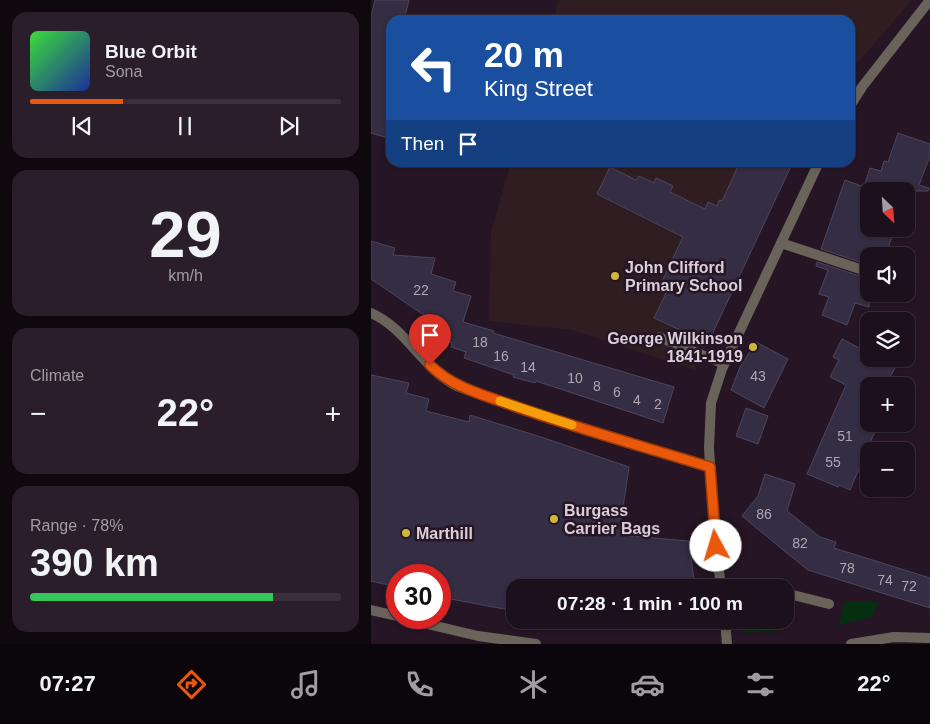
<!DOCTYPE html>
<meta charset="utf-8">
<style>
:root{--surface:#1c101c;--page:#291e29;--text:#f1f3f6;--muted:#a09da3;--line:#3a303b;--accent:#ea580c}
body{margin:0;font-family:Arial,sans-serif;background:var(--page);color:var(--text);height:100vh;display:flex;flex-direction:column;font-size:19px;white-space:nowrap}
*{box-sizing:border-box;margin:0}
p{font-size:16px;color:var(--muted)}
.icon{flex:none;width:28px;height:28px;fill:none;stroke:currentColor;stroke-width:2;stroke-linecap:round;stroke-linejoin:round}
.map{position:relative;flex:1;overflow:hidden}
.details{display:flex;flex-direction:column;gap:12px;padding:12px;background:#0f090f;width:371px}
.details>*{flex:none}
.guide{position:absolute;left:15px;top:15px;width:469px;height:152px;border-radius:15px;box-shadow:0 1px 4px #0004,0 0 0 1px var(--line);background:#1a4fa0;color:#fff;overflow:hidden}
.needle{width:32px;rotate:155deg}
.controls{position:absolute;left:489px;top:182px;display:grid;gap:10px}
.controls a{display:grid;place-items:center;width:55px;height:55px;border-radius:10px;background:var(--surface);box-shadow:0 1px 4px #0004,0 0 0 1px var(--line);font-size:25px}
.speed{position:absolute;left:15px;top:564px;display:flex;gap:10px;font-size:25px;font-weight:700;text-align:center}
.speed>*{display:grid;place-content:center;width:65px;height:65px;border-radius:50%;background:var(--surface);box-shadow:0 1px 4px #0004,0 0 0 1px var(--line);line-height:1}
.speed .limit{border:8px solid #d22;background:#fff;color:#111}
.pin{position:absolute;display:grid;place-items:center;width:42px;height:42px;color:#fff;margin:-51px -21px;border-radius:50% 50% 50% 0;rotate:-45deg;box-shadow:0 0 5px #0007}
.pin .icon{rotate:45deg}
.me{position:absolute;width:55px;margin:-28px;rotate:354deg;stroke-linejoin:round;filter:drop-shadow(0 0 4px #0008)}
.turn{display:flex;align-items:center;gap:18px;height:105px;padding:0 15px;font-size:22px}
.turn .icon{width:65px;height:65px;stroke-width:2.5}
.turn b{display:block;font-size:35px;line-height:42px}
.then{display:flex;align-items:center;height:48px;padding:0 15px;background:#0003;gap:10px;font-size:19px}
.big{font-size:38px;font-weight:800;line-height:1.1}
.details .tile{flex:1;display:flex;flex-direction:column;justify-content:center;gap:8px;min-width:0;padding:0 18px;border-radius:15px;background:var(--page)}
.details .dial{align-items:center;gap:0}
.dial b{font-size:65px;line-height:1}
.song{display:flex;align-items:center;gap:15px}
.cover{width:60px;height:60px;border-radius:8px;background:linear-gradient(135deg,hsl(120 70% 55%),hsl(230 70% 35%))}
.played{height:5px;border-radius:2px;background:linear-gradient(90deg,var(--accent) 30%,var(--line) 30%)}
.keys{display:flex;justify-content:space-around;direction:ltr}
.heat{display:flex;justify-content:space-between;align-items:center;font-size:28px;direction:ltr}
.charge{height:8px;border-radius:4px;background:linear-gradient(90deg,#34c759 78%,var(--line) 0)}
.trip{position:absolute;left:135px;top:579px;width:288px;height:50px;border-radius:15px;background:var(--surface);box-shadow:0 1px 4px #0004,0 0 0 1px var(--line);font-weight:800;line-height:50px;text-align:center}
.dock{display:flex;height:80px;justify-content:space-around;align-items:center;background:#0b060b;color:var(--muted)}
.dock .icon{width:35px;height:35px}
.dock .active{color:var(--accent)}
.dock b{font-size:22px;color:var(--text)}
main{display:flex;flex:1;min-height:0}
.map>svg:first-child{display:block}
.education{fill:#301d21}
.green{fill:#052f11}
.building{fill:#342d43;stroke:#4c465c}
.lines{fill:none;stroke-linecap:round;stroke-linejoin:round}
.service{stroke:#696359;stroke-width:10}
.minor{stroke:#696359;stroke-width:10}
.route-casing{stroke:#983908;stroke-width:12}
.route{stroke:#ea580c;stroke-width:9}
.slow{stroke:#f59e0b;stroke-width:9}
.poi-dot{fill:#ceb838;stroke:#261525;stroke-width:2}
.labels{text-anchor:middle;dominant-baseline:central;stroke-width:5;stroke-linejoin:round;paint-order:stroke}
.number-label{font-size:14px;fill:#b0a6b3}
.poi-label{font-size:16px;font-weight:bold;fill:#daced8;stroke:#261525;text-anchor:start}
</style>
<main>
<section class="details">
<div class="tile">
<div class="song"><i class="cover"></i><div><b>Blue Orbit</b><p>Sona</p></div></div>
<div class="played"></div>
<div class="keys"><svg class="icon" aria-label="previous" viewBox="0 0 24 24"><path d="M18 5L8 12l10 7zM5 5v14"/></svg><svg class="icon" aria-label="pause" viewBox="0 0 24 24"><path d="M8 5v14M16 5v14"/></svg><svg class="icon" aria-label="next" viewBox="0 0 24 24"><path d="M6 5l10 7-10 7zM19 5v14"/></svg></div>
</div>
<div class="tile dial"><b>29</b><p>km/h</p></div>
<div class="tile"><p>Climate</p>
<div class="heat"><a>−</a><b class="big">22°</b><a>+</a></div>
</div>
<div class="tile"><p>Range · 78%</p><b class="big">390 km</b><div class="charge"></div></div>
</section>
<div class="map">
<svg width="559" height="644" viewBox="0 0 559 644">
<rect width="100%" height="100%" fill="#261525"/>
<path class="education" d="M188,0H541L491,58L479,69V20H182Z
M140,163H422L324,370L201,330L118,321L120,231Z"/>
<path class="green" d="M474,601L507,602L501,617L467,625Z
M364,620L413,621L411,630L377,633L367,629Z"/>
<path class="building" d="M4,0H38L33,20H20V139L0,133V16Z
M527,133L559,144V156L548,185L558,188L557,191H498V229H524L514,256H498V265L450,249L474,180L493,187L499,168L510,171L513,161L517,162Z
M369,162H422L337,343L283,318L295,293L287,290L312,237L226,194L239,167L265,180L268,176L283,183L285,178L302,186L299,192L334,209L337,202L346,206L348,200L351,201Z
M0,241L24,248L22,255L64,258L60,274L85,282L82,291L100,296L92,322L123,331L122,333L303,387L292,423L165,381L164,383L142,377L143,375L93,358L95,352L80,347L81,343L73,341L75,336L69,334L71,327L59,323L60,320L0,279Z
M446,262L498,279V307L484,303L476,325L451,315L458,297L448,294L457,270L445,266Z
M471,339L498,353V359H508L524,368L514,386H498V424H507L479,490L468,485L467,487L436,474L475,385L459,377L468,360L462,357Z
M385,342L417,359L393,408L360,390L369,367Z
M0,375L38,383L35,393L58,399L55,411L98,422L99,415L170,437L258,467L248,535L318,541L324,588H144V611L69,597V575H26V587L0,581Z
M375,408L397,416L387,444L365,436Z
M394,474L424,484L416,511L449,537L465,542L463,548L559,578V608L437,570L411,549L371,516L387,496Z
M198,620H328L329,627L215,623Z"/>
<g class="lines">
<path class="service" d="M410,243L498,272
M288,337L353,364"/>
<path class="minor" d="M479,106L491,87L559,0
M0,313C34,327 53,370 86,386C106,394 127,400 147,407C210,429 275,448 339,467
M349,583L389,588
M350,588L343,528L338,448L340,403L351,369L448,162
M414,593L458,604
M0,610L26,616
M31,618L107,636L165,644
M354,620L356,644
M480,644L523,637L559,638"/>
</g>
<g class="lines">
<defs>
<path id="route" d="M59,365C82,388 113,395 143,406C208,429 274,447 339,467L345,546"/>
</defs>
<use href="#route" class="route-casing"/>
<use href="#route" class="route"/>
<path class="slow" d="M129,401L201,425"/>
</g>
<g class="poi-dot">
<circle cx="244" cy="276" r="5"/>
<circle cx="382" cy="347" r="5"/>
<circle cx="183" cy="519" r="5"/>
<circle cx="35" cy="533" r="5"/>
</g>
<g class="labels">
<g class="number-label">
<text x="50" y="290">22</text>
<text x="109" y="342">18</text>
<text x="130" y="356">16</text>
<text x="157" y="367">14</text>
<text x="387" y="376">43</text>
<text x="204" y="378">10</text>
<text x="226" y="386">8</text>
<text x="246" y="392">6</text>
<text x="266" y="400">4</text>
<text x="287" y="404">2</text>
<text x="474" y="436">51</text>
<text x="462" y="462">55</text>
<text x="393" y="514">86</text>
<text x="429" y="543">82</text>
<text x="476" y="568">78</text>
<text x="514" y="580">74</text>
<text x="538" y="586">72</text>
</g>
<g class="poi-label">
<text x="254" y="267">John Clifford<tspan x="254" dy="18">Primary School</tspan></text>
<text x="372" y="338" text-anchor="end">George Wilkinson<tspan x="372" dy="18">1841-1919</tspan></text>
<text x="193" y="510">Burgass<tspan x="193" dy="18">Carrier Bags</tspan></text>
<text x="45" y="533">Marthill</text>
</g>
</g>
</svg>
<div class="controls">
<a><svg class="needle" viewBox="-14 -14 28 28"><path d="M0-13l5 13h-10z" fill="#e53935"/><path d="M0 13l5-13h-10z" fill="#a09da3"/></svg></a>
<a><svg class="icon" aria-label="sound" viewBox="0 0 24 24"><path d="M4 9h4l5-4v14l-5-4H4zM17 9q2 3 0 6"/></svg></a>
<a><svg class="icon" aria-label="layers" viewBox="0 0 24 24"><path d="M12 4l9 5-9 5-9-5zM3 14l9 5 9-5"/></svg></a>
<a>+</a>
<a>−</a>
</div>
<div class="speed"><div class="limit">30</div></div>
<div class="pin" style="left:59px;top:365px;background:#d93025"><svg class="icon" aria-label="arrive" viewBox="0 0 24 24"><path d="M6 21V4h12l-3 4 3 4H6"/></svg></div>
<svg class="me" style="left:345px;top:546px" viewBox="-20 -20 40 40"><circle r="19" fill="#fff"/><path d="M0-13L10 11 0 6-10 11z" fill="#ea580c"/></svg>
<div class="trip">07:28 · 1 min · 100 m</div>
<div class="guide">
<div class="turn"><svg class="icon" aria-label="left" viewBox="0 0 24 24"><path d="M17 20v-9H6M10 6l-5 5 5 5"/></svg><div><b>20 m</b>King Street</div></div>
<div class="then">Then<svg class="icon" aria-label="arrive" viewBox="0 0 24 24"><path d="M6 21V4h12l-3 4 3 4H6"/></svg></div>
</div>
</div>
</main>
<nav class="dock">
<b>07:27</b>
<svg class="icon active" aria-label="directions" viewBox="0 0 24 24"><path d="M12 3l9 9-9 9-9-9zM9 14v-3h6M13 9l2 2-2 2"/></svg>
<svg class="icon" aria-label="music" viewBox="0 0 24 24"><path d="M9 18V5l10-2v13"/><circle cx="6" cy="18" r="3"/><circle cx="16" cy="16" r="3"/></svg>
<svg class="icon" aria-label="phone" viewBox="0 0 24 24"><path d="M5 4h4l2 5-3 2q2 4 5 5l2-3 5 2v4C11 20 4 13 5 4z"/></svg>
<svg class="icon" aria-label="climate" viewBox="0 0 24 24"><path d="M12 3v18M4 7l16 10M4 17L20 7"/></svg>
<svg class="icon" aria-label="car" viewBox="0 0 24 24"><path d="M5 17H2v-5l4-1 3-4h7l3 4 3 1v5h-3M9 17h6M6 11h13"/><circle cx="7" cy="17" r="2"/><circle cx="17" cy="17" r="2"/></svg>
<svg class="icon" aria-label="filters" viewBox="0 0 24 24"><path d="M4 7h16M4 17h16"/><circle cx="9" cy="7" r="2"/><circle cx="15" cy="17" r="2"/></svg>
<b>22°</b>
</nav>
